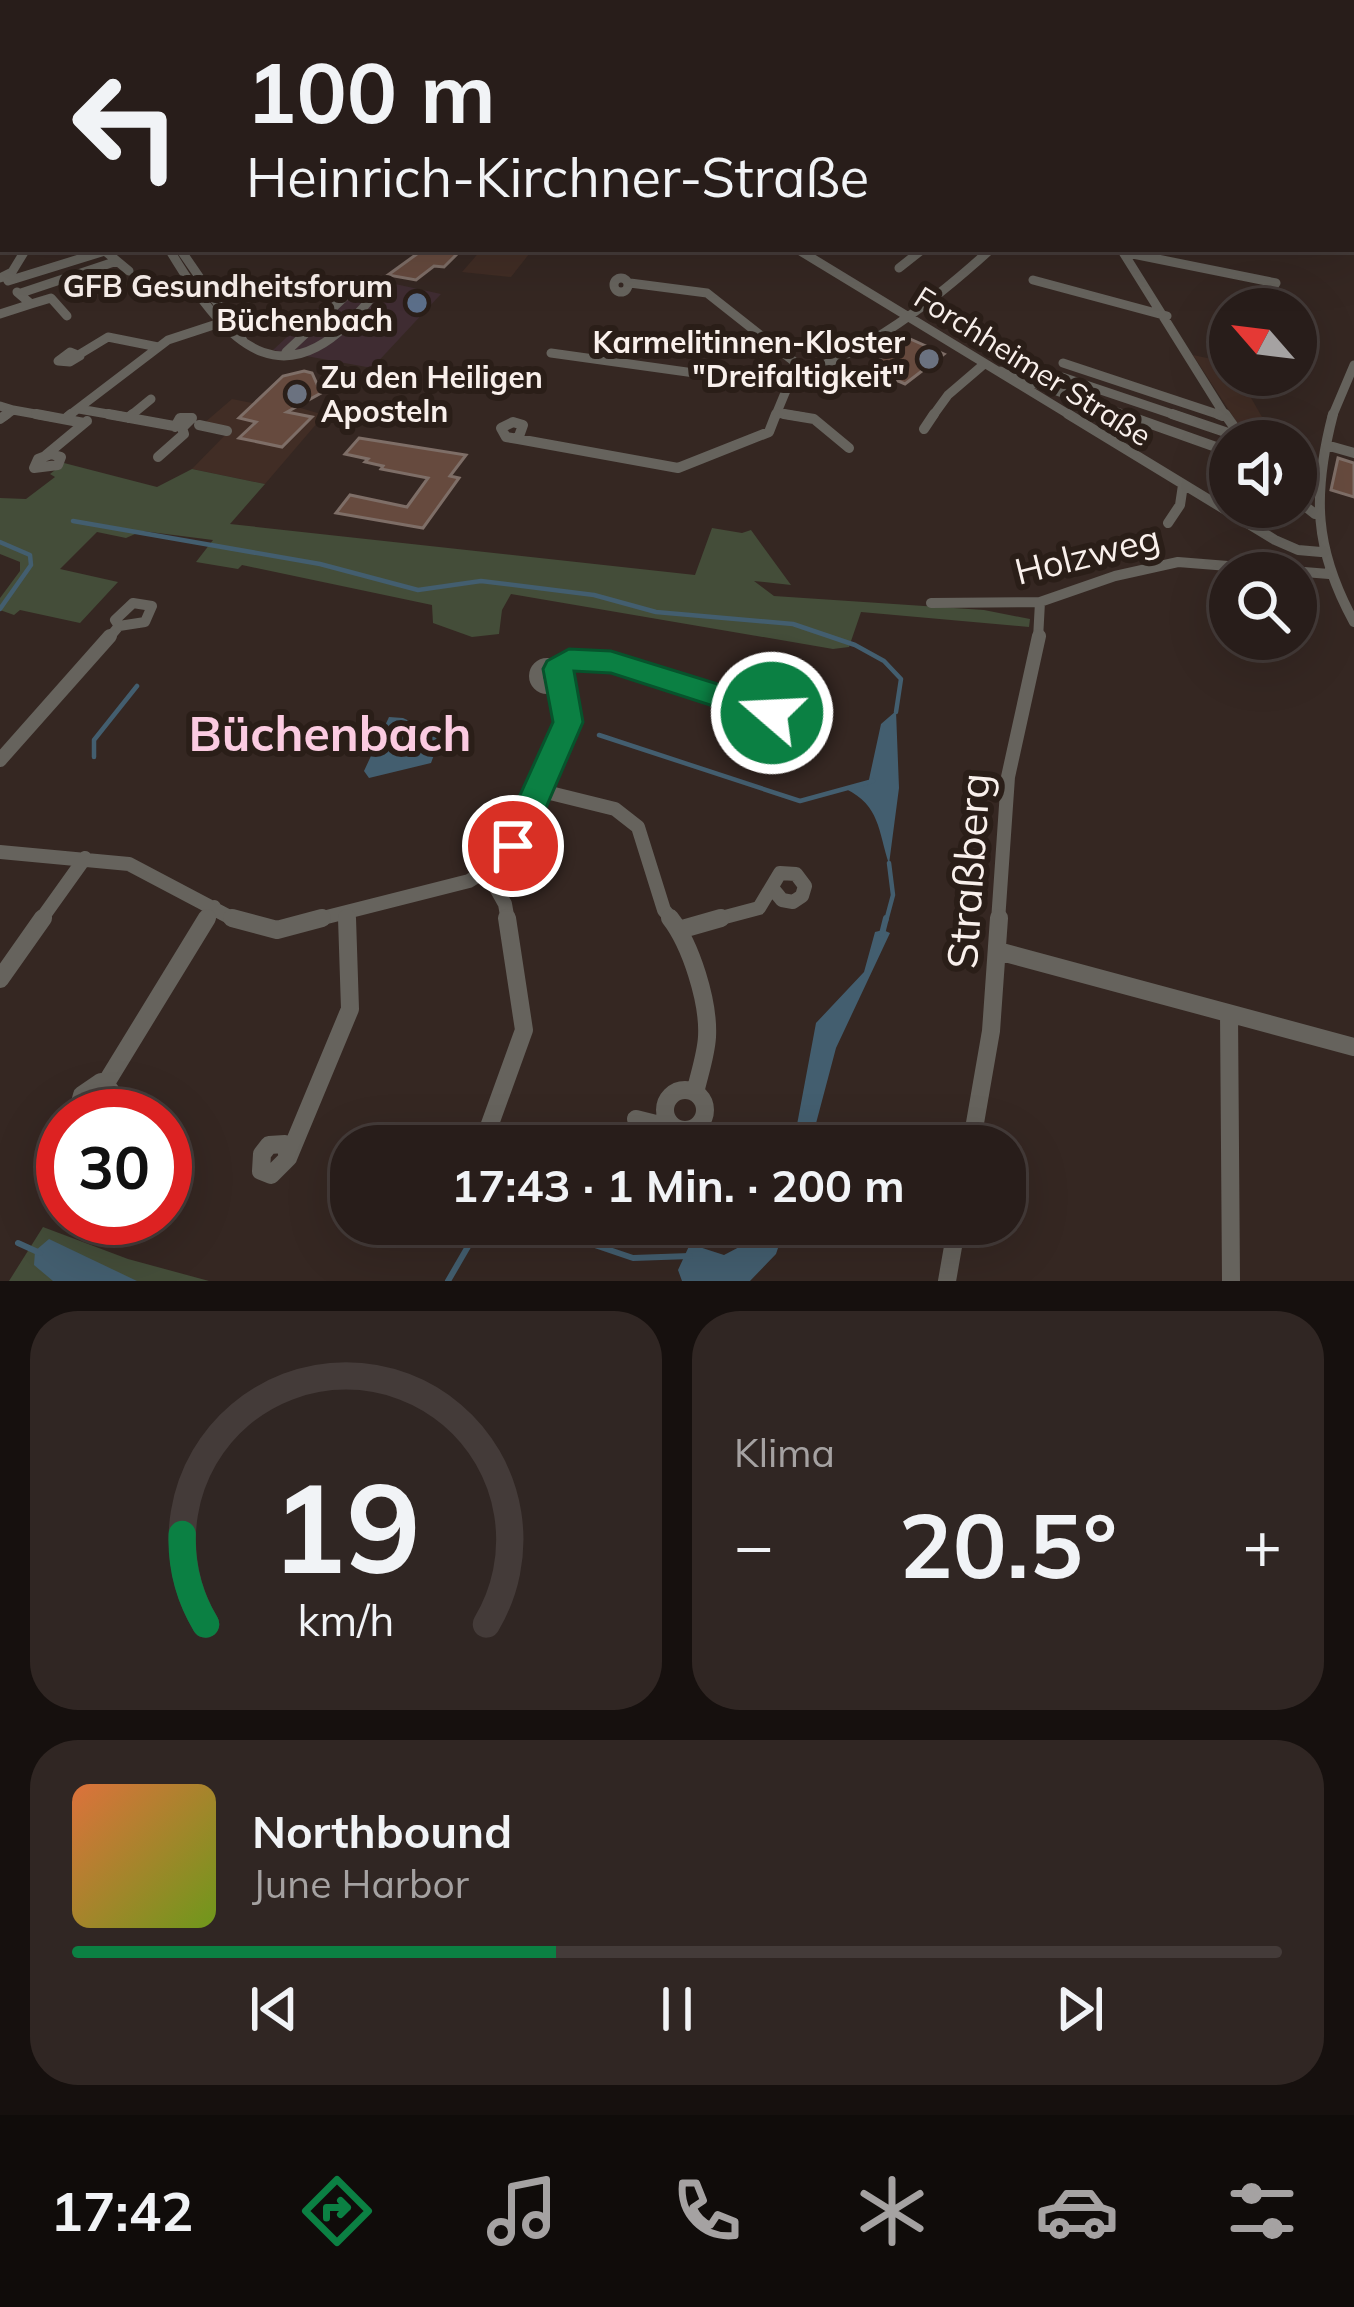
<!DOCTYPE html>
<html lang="de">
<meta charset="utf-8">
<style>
:root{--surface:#281d1a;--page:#302623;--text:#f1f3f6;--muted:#a5a2a2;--line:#443b39;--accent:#0b8043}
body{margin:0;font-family:Mulish,sans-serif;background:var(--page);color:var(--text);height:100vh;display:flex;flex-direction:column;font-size:45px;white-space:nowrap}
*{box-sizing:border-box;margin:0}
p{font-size:39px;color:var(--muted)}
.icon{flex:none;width:66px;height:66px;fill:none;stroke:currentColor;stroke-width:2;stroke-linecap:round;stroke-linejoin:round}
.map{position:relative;height:1281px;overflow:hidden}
.panel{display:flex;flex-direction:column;gap:30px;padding:30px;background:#16100e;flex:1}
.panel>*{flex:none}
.top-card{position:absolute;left:0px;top:0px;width:1356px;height:252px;box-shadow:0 12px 48px #0002,0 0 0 3px var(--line);background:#281d1a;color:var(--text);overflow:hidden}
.needle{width:78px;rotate:298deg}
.controls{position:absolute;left:1209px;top:288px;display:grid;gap:24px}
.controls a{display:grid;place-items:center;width:108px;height:108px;border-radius:50%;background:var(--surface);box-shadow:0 12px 48px #0002,0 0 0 3px var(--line);font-size:60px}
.speed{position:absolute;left:36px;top:1089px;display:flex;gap:24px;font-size:60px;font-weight:700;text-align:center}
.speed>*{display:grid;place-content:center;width:156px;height:156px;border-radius:50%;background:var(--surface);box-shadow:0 12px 48px #0002,0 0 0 3px var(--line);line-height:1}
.speed .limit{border:18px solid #d22;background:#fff;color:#111}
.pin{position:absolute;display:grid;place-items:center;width:102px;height:102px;color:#fff;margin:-51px;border:6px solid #fff;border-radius:50%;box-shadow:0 3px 12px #0007}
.me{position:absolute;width:132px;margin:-66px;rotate:289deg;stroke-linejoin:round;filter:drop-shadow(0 0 9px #0008)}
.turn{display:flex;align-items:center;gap:42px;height:252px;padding:0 48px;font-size:54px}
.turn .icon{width:156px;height:156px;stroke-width:2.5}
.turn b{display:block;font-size:84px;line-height:102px}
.big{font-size:90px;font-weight:700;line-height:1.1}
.panel .widget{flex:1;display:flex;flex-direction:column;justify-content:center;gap:18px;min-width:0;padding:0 42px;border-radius:48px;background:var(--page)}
.panel .dial{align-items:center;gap:0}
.dial svg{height:312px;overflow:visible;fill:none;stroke:var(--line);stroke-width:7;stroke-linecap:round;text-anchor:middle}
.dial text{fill:var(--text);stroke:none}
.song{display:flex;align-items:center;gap:36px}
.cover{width:144px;height:144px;border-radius:18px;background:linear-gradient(135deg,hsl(20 70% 55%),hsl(80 70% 35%))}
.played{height:12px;border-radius:6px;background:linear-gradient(90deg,var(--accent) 40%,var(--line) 40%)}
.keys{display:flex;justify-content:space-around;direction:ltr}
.heat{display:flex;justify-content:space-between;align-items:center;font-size:66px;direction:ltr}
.panel .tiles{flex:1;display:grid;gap:30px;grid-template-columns:1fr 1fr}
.widget:last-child{grid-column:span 2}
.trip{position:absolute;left:330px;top:1125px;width:696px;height:120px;border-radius:48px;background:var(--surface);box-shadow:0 12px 48px #0002,0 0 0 3px var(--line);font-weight:700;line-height:120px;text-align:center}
.tab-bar{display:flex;height:192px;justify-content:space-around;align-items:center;background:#100c0a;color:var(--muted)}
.tab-bar .icon{width:84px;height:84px}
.tab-bar .active{color:var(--accent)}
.tab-bar b{font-size:54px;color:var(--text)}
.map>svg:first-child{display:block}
.commercial{fill:#3f2c32}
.built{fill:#412d25}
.green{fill:#444d39}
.water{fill:#435e6f}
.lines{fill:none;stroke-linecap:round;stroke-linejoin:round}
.stream-far1{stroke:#435e6f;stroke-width:4.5}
.stream{stroke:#435e6f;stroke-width:6}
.building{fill:#664a3e;stroke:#7e6e67;stroke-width:3}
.minor-far4{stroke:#66635d;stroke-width:4.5}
.minor-far3{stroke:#66635d;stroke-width:9}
.minor-far2{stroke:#66635d;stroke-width:10}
.minor-far1{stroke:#66635d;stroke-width:14}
.minor{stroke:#66635d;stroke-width:18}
.tertiary{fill:#66635d;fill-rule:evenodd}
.secondary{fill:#878279;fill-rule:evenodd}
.route{fill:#0b8043;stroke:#07532c;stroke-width:3}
.service-dot{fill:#5c6f8a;stroke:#2a1e18;stroke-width:4.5}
.worship-dot{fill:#6b7280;stroke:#2a1e18;stroke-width:4.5}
.labels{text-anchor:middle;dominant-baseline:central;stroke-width:12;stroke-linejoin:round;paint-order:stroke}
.far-poi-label{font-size:30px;font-weight:bold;fill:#f9f0ec;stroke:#2a1e18;text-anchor:end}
.far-street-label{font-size:30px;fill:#f9f0ec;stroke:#2a1e18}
.street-label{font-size:36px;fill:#f9f0ec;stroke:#2a1e18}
.near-street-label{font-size:42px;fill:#f9f0ec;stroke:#2a1e18}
.district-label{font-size:48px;font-weight:bold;fill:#fbcbe1;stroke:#2a1e18}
</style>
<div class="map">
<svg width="1354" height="1281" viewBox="0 0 1354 1281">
<rect width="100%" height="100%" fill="#352722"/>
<path class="commercial" d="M354,275L441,294L372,368L273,350Z"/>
<path class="built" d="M482,249H533L511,277L462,272Z
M1193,355L1230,363V375H1238L1262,417L1260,429L1311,444L1312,476L1296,472V441H1249Z
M232,399L277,408L294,406L324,415L265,484L192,469L229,431L203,424Z"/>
<path class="green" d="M64,463L157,487L192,469L265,484L230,524L695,575L712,528L742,533L751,530L791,585L754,581L774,596L984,610L1030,619L1029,627L861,612L849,647L833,649L511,594L502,610L499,634L472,637L433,623L432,605L242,565L238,569L196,562L213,540L142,531L126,538L97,532L60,569L118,582L80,623L20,610L14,615L0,610V598L20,571V562L0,554V498L26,499L55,477L50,474Z
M43,1227L128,1259L209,1281H9Z"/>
<path class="water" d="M896,711L899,788L889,864C878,830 880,806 846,789L868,784L881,724Z
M389,717L403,718L441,736L431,763L369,778L364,771Z
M883,930L890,933L836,1048L810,1146H793L816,1023L864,972L875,932Z
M771,1224H786L776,1254L750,1281H682L678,1270L690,1244L724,1255L768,1232Z
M49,1239L137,1281H53L34,1265L35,1251Z"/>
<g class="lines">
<path class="stream-far1" d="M73,521L320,564L418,590L481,581L594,595L656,612L793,624L855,645L884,661L901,679L896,712
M0,542L30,555L31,565L0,609
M599,735L800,801L873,781
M94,757V740L137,686
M886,921L893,895L889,863"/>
<path class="stream" d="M882,934L886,918
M533,1224L633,1258L690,1256
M18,1243L40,1253
M448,1281L477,1231L487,1224"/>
</g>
<path class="building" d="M444,249L459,252L444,267L434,266L416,280L388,275L421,251L440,253Z
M908,338L944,354L905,384L868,368Z
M304,371L312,373L321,393L287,412L312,417L282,447L239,438L256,422L239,418L283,376Z
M359,438L466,455L450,476L459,478L423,528L336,513L350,495L407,507L428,478L381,469L383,466L365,462L368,459L345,454Z
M1338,458L1354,463V497L1331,490Z"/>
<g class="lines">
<path class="minor-far4" d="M862,0L884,3
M1208,0L1240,3
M906,3L912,0
M1006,3L1010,0"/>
<path class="minor-far3" d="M169,249C230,351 288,409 379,288H354L286,352
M180,249L244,342
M797,249L1073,417
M1121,249L1226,417
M1123,252L1276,283L1270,292
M899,268L923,249
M0,278L12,272L26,249
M614 285a7 7 0 1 1 14 0a7 7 0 1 1-14 0Z
M1033,280L1167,316
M8,281L105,251L129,271
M630,283L707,293L806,371
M21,293L117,261
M31,304L51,298L67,316
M0,314L31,304L17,292
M70,352L80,356L70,362L58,361Z
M551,353L787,386
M80,354L108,337L158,347
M1063,363L1223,416
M1000,371L1131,417
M1062,377L1181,417
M0,406L13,410L3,417
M79,409L125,417
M13,410L52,417
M777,413L803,417
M67,417L168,340L229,320
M129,417L151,399
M775,417L792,376C865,355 935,300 991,249
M932,417L948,395L983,365
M1332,417L1354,365"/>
<path class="minor-far2" d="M36,414L84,423
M108,414L174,426
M784,414L814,419L849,448
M1068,414L1275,540L1298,550L1321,552
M1123,414L1230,452
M1172,414L1237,436
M1218,414L1223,416
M1225,414L1244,441
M1333,414C1312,495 1314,549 1354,622
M128,418L133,414
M0,419L7,414
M65,419L71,414
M513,422L523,425L518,439L506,437L501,428Z
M199,425L227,431
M924,429L934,414
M518,439L678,468L769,432L776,414
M1326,445L1354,453
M51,454L61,457L58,465L34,468L38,459Z
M46,455L87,421
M158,457L184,434L182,428L192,418H180L175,427
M1296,499L1315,514
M1168,523L1180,505L1183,485
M133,603L152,606L145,622L119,626L115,620Z
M931,603L1040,602L1115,576L1178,562L1329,574
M108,639L119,626
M1038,639L1040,602"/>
<path class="minor-far1" d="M536 676a11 11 0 1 1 22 0a11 11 0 1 1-22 0Z
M557,669L569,660L595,658L768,710
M765 703a13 13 0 1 1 26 0a13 13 0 1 1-26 0Z
M789,697L793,663
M784,745L789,711
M0,760L110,636
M538,790L615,809L638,827L664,910L673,921
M0,852L129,864L237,921
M487,872L505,904L508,921
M347,915L348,921
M40,921L85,858
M205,921L214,907
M311,921L469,881L500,862L520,835L568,722L560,675
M710,921L759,908L780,873L796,874L805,886L802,896L793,902L782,900L773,889
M998,921L1008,777L1039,636"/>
<path class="minor" d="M232,918L277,930L322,918
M670,918C691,945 709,1002 707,1037C706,1055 699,1075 695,1093
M679,930L721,918
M998,951L1354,1047
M0,979L43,918
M1229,1013L1231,1281
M101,1082L110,1090C107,1104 99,1112 84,1112L79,1106L82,1095Z
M106,1083L207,918
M665 1110a20 20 0 1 1 40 0a20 20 0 1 1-40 0Z
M636,1119L676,1129
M285,1144L288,1158L271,1175L261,1171L262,1154L269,1145Z
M482,1146L524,1030L507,918
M971,1146L991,1031L999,918
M288,1158L350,1009L347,918
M947,1281L957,1224"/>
<path class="tertiary" d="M1353,61H1354V65H1353Z"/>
<path class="secondary" d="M3,152V158L0,159V153Z
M1353,209H1354V215H1353Z"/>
</g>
<path class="route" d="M569,649L611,651L782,704L787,713L782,721L772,725L611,673L574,671L583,722L525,856L513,861L502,856L497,846L553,722L543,669L547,661Z"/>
<circle class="service-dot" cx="417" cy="303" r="12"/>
<g class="worship-dot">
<circle cx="929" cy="359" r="12"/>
<circle cx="297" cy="394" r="12"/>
</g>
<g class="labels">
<g class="far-poi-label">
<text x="393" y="286">GFB Gesundheitsforum<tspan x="393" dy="34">Büchenbach</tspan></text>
<text x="905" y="342">Karmelitinnen-Kloster<tspan x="905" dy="34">"Dreifaltigkeit"</tspan></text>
<text x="321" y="377" text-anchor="start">Zu den Heiligen<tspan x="321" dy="34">Aposteln</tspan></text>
</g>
<g class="far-street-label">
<text transform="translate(1033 366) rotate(32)">Forchheimer Straße</text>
</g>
<g class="street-label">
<text transform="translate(1087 554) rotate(-14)">Holzweg</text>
</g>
<g class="near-street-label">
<text transform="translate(968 871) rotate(-86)">Straßberg</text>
</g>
<g class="district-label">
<text x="330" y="733">Büchenbach</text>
</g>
</g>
</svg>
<div class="controls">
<a><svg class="needle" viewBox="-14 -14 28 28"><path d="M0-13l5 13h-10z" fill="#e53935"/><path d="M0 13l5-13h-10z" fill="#a5a2a2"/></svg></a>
<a><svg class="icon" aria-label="sound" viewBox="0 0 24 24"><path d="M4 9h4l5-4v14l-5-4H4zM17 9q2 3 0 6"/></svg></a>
<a><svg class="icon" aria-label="search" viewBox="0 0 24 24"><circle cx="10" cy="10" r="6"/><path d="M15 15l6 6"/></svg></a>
</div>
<div class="speed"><div class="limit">30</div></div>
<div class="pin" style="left:513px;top:846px;background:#d93025"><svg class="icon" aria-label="arrive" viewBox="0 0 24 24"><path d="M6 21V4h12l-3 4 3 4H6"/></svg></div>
<svg class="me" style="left:772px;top:713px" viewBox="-20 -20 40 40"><circle r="17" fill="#0b8043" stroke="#fff" stroke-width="3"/><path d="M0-11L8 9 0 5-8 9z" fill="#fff"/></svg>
<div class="trip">17:43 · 1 Min. · 200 m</div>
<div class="top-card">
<div class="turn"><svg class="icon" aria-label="left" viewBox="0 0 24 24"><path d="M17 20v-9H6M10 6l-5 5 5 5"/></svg><div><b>100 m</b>Heinrich-Kirchner-Straße</div></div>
</div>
</div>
<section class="panel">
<div class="tiles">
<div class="widget dial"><svg viewBox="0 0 100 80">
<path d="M14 69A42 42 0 1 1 86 69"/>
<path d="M14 69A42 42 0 0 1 8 46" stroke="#0b8043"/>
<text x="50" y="56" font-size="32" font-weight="700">19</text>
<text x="50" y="72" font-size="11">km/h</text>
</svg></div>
<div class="widget"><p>Klima</p>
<div class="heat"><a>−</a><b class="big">20.5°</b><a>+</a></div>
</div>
<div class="widget">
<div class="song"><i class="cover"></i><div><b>Northbound</b><p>June Harbor</p></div></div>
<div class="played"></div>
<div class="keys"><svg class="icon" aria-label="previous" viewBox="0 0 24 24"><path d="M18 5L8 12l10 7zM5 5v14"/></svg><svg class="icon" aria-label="pause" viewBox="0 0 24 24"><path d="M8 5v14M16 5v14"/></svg><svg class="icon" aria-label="next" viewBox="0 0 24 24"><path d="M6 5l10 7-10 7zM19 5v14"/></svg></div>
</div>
</div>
</section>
<nav class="tab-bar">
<b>17:42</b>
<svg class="icon active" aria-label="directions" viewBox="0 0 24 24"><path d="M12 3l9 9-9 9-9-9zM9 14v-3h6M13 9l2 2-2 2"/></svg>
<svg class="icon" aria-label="music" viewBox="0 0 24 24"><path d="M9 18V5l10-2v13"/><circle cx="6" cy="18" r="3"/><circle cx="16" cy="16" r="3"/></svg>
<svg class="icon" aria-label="phone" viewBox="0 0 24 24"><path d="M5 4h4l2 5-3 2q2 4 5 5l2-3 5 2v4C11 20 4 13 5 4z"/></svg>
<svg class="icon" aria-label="climate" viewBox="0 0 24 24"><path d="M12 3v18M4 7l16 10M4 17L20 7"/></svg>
<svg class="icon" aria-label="car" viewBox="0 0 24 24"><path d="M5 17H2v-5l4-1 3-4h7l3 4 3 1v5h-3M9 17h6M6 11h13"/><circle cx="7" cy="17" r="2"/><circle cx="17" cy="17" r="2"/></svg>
<svg class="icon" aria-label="filters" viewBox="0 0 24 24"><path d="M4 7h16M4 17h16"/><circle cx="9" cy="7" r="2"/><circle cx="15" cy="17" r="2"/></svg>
</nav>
